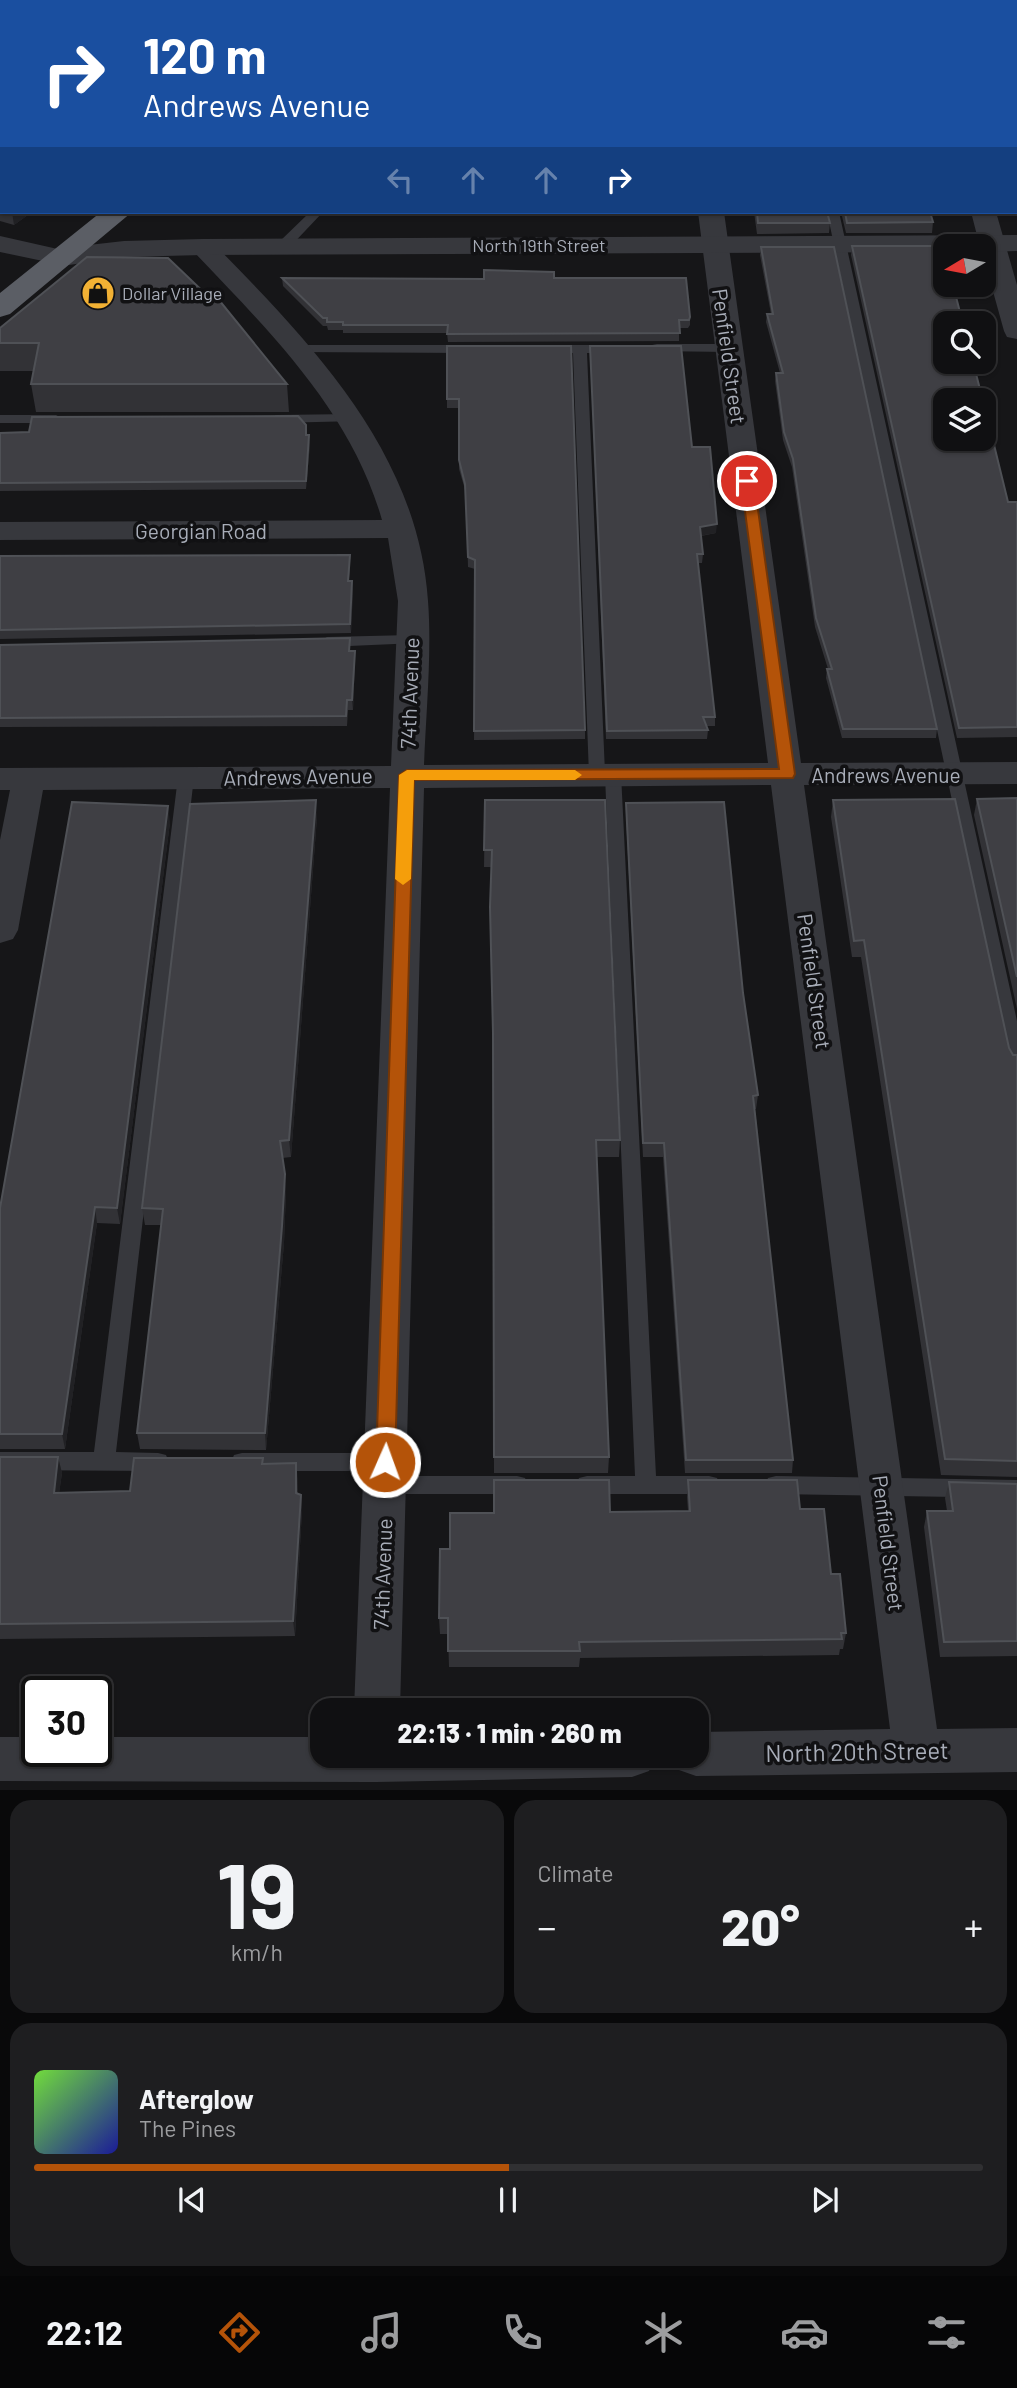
<!DOCTYPE html>
<meta charset="utf-8">
<style>
:root{--surface:#101012;--page:#1e1e20;--text:#f1f3f6;--muted:#9c9d9f;--line:#303032;--accent:#b45309}
body{margin:0;font-family:Barlow,sans-serif;background:var(--page);color:var(--text);height:100vh;display:flex;flex-direction:column;font-size:26px;white-space:nowrap}
*{box-sizing:border-box;margin:0}
p{font-size:23px;color:var(--muted)}
.icon{flex:none;width:38px;height:38px;fill:none;stroke:currentColor;stroke-width:2;stroke-linecap:round;stroke-linejoin:round}
.map{position:relative;height:1790px;overflow:hidden}
.drawer{display:flex;flex-direction:column;gap:10px;padding:10px;background:#09090a;flex:1}
.drawer>*{flex:none}
.guide{position:absolute;left:0px;top:0px;width:1018px;height:214px;box-shadow:0 2px 5px #0004,0 0 0 2px var(--line);background:#1a4fa0;color:#fff;overflow:hidden}
.needle{width:46px;rotate:260deg}
.tools{position:absolute;left:933px;top:234px;display:grid;gap:14px}
.tools a{display:grid;place-items:center;width:63px;height:63px;border-radius:14px;background:var(--surface);box-shadow:0 2px 5px #0004,0 0 0 2px var(--line);font-size:35px}
.speed{position:absolute;left:21px;top:1676px;display:flex;gap:14px;font-size:35px;font-weight:700;text-align:center}
.speed>*{display:grid;place-content:center;width:91px;height:91px;border-radius:50%;background:var(--surface);box-shadow:0 2px 5px #0004,0 0 0 2px var(--line);line-height:1}
.speed .limit{border:4px solid #111;border-radius:10px;background:#fff;color:#111}
.pin{position:absolute;display:grid;place-items:center;width:60px;height:60px;color:#fff;margin:-30px;border:4px solid #fff;border-radius:50%;box-shadow:0 2px 7px #0007}
.me{position:absolute;width:77px;margin:-38px;rotate:2deg;stroke-linejoin:round;filter:drop-shadow(0 0 5px #0008)}
.turn{display:flex;align-items:center;gap:24px;height:147px;padding:0 28px;font-size:32px}
.turn .icon{width:91px;height:91px;stroke-width:2.5}
.turn b{display:block;font-size:49px;line-height:60px}
.lanes{display:flex;align-items:center;height:66px;padding:0 28px;background:#0003;justify-content:center;gap:35px;direction:ltr}
.lanes .off{opacity:.35}
.big{font-size:52px;font-weight:800;line-height:1.1}
.drawer .widget{flex:1;display:flex;flex-direction:column;justify-content:center;gap:10px;min-width:0;padding:0 24px;border-radius:21px;background:var(--page)}
.drawer .dial{align-items:center;gap:0}
.dial b{font-size:91px;line-height:1}
.song{display:flex;align-items:center;gap:21px}
.cover{width:84px;height:84px;border-radius:10px;background:linear-gradient(135deg,hsl(100 70% 55%),hsl(240 70% 35%))}
.played{height:7px;border-radius:4px;background:linear-gradient(90deg,var(--accent) 50%,var(--line) 50%)}
.keys{display:flex;justify-content:space-around;direction:ltr}
.heat{display:flex;justify-content:space-between;align-items:center;font-size:38px;direction:ltr}
.drawer .tiles{flex:1;display:grid;gap:10px;grid-template-columns:1fr 1fr}
.widget:last-child{grid-column:span 2}
.trip{position:absolute;left:310px;top:1698px;width:399px;height:70px;border-radius:21px;background:var(--surface);box-shadow:0 2px 5px #0004,0 0 0 2px var(--line);font-weight:800;line-height:70px;text-align:center}
.menu{display:flex;height:112px;justify-content:space-around;align-items:center;background:#060607;color:var(--muted)}
.menu .icon{width:49px;height:49px}
.menu .current{color:var(--accent)}
.menu b{font-size:32px;color:var(--text)}
.map>svg:first-child{display:block}
.lines{fill:none;stroke-linecap:round;stroke-linejoin:round}
.service{fill:#37383d;fill-rule:evenodd}
.minor{fill:#37383d;fill-rule:evenodd}
.tertiary{fill:#37383d;fill-rule:evenodd}
.trunk{fill:#5b5e65;fill-rule:evenodd}
.wall{fill:#323236}
.shaded-wall{fill:#212124}
.building{fill:#3f3f44;stroke:#4f5156;stroke-width:2}
.route{fill:#b45309;stroke:#753606;stroke-width:2}
.slow{fill:#f59e0b}
.labels{text-anchor:middle;dominant-baseline:central;stroke-width:7;stroke-linejoin:round;paint-order:stroke}
.far-street-label{font-size:18px;fill:#a8adb8;stroke:#111113}
.far-poi-label{font-size:18px;fill:#a8adb8;stroke:#111113;text-anchor:start}
.street-label{font-size:21px;fill:#a8adb8;stroke:#111113}
.near-street-label{font-size:24px;fill:#a8adb8;stroke:#111113}
</style>
<div class="map">
<svg width="1017" height="1790" viewBox="0 0 1017 1790">
<rect width="100%" height="100%" fill="#161618"/>
<g class="lines">
<path class="service" d="M567,0H579V2H567Z
M310,212H323L287,250H277V244Z
M827,212H839L1017,1021V1071L1010,1069L1008,1064Z
M657,344H729L736,348L729,352L652,351V345Z
M300,345H468L475,349L468,353L295,352V346Z
M549,345H612L619,349L612,353H587L605,773L613,769L621,774L656,1476H709L717,1478L720,1485L717,1492L709,1494H587L579,1492L576,1485L579,1478L587,1476H635L605,776L597,780L589,775L573,353L544,352L542,349Z
M353,414L358,415V421L276,423L269,419L276,415Z
M0,415H56L63,419L56,423H0Z
M411,635L417,637L419,640L417,643L327,647L319,642L327,637Z
M186,771L194,777L116,1452L158,1453L166,1455L169,1462L166,1469L158,1471L0,1470V1452H94L178,777Z
M242,1453H385L393,1455L396,1462L393,1469L385,1471H242L234,1469L231,1462L234,1455Z
M384,1476H517L525,1478L528,1485L525,1492L517,1494H384L376,1492L373,1485L376,1478Z
M776,1476L1017,1480V1498L776,1494L768,1492L765,1485L768,1478Z"/>
<path class="minor" d="M2,0H25L2,3Z
M347,0H375L376,2H348Z
M912,0H934V2H912Z
M698,212H724L801,763L1017,762V784L804,785L937,1729L1017,1728V1772L696,1776L679,1770L673,1755H696V1732L890,1729L771,785L424,788L400,1710H354L390,788L43,790L18,930L13,939L0,943V840L10,790H0V768L391,766L398,601L388,538L0,540V522L382,520C351,411 270,332 194,252L190,247L194,242L203,239L212,242C311,343 418,452 428,601C432,652 426,713 424,765L768,763Z
M971,212H996L1017,285V339L1007,337L1004,331L984,259V247H980Z
M0,236L71,252L75,257L71,262L62,265L0,252Z
M0,1737H37V1752H96V1737H322V1755H656L649,1771L632,1777L376,1782L0,1781Z"/>
<path class="tertiary" d="M1017,235V251L984,252V247H945V252L203,255L124,257L62,266L52,263L48,257L52,251L62,248L124,241L203,239Z"/>
<path class="trunk" d="M362,0H387L361,2Z
M101,212H132L10,314L0,317V293Z"/>
</g>
<path class="wall" d="M2,36V212H32L14,225L0,221V37Z
M182,212H230L183,213Z
M324,212H366V216H325Z
M754,212H827L830,223L829,233L757,234Z
M841,212H935L934,215H931L933,222L932,233H846Z
M852,246L1008,502H1017V737L957,738L851,255Z
M761,247L937,729L936,738H842L826,678L827,669H828L815,627L792,467L783,440L775,381L776,373H780L766,322L767,314H771L760,255Z
M282,278H554L690,317V325L688,328H679V341L448,342L447,333H343V330H328L327,326H323L283,286Z
M0,328L287,384L289,412H36L31,384L34,371H0Z
M447,346L585,730V739L474,740L475,569L468,567L466,493L459,469V408H447Z
M590,346L692,447L716,533L701,536L703,554L702,563H698L715,717V726H706L708,730L707,739H606Z
M0,433L307,435L310,444L306,489L0,491Z
M0,556L350,564L349,581L353,590L351,633L0,639Z
M0,645L350,651L355,660L353,710H348L347,726L0,727Z
M1017,798V1009L974,815L977,799Z
M485,800L620,1140L619,1157H597L609,1457L608,1473H494L492,867H484Z
M833,800L1013,1055H1017V1477L941,1475L861,957H852L831,817Z
M626,803L743,993L758,1095L756,1109H755L793,1460L792,1473H685L663,1157H643L626,817Z
M317,817L291,1157L282,1158L286,1191L284,1243L266,1450L140,1449L137,1433L161,1225H145L142,1208Z
M170,822L120,1224L97,1223L65,1449H0V1208Z
M0,1457H58L62,1473L59,1493L130,1491L263,1458V1464L298,1479V1494L301,1495L302,1510L295,1636L0,1639Z
M688,1480L800,1509L831,1574L846,1633L843,1649H840L839,1655L580,1658L579,1667H449L448,1634H440L439,1618L450,1549L610,1512L688,1511L687,1497Z
M949,1482L1017,1484V1656L940,1657L924,1527L927,1511H947L945,1498Z"/>
<path class="shaded-wall" d="M284,0H303L301,2H281Z
M12,212H32L14,225Z
M309,435L310,444L306,489V481Z
M717,524L716,533L699,536L700,527Z
M352,581L353,590L351,633L350,624Z
M355,651V660L353,710L352,700Z
M316,800L317,817L291,1157L289,1140Z
M168,806L170,822L120,1224L117,1208Z
M285,1174L286,1191L284,1243L266,1450L265,1433Z
M95,1207L97,1223L65,1449L62,1434Z
M58,1457L62,1473L57,1508L54,1493Z
M296,1463L298,1479L297,1508L296,1493Z
M301,1495L302,1510L295,1636L293,1621Z"/>
<path class="building" d="M54,0H284L281,2H51Z
M574,0H881L882,2H574Z
M962,0H1017V178V2H962Z
M2,36V131L0,124V37Z
M2,134V207L0,206V135Z
M757,212H827L830,223H758Z
M845,212H930L933,222L847,223Z
M852,246H940L945,262V285H953L963,324H945V362H973L983,401H945V439H984V404L1008,502H1017V727L959,728Z
M761,247H834L937,729H843L827,669H832L816,618L793,459L784,432L776,373H783L767,314H773Z
M87,257L168,258L214,302L219,300L287,384H31L39,343H0V328Z
M484,270L554,272V278H686L690,317L689,320H679L680,333L447,334L448,325H343V322H327V318H323L282,278L484,279Z
M447,346H571L585,730L474,731L475,560L468,557L465,484L459,460V399H447Z
M590,346H681L692,447H710L717,524L700,527L703,554H697L715,717H703L708,730L607,731Z
M298,416L306,425V435H309L306,481L0,483V433L29,432L32,417Z
M350,555L348,581H352L350,624L0,630V556Z
M350,638L349,651H355L352,700H347L346,716L0,718V645Z
M1017,798V977L977,799Z
M955,799L1009,1048L1013,1055H1017V1461L945,1459L864,940L854,941L833,800Z
M316,800L289,1140L280,1141L285,1174L282,1226L265,1433H137L163,1209L142,1208L190,804Z
M485,800H605L620,1140H596L609,1457H494L493,1033L490,907L492,850H484Z
M72,802L168,806L117,1208L95,1207L62,1434H0V1208Z
M724,802L743,993L758,1095L753,1096L793,1460H686L664,1143H643L626,803Z
M0,1457H58L54,1493L130,1491L134,1458H263L262,1464L296,1463V1493L301,1495L293,1621L0,1624Z
M494,1480H609L610,1512L690,1511L688,1480H797L800,1509H824L831,1574H840L846,1633H841L842,1639L579,1642L580,1651H448V1618H439L440,1549H450V1513H494Z
M949,1482L1017,1484V1641L944,1642L927,1511H953Z"/>
<path class="route" d="M747,477L754,481L795,774L793,778L414,780L395,1462L392,1468L385,1470L378,1468L376,1462L399,775L407,770L779,769L741,481Z"/>
<path class="slow" d="M407,770H575L582,775L575,780H414L411,879L403,885L395,879L399,775Z"/>
<defs>
<symbol id="shop-disc" viewBox="-11 -11 22 22"><circle r="9.5" fill="#f2b134" stroke="#111113"/><path d="M-5-2.5h2.3a2.7 3.5 0 0 1 5.4 0H5L5.5 6h-11ZM-1.5-2.5h3a1.5 2.3 0 0 0-3 0Z" fill="#111"/></symbol>
</defs>
<g fill-rule="evenodd">
<use href="#shop-disc" x="79" y="274" width="38" height="38"/>
</g>
<g class="labels">
<g class="far-street-label">
<text x="539" y="245">North 19th Street</text>
</g>
<g class="far-poi-label">
<text x="122" y="293">Dollar Village</text>
</g>
<g class="street-label">
<text transform="translate(730 356) rotate(82)">Penfield Street</text>
<text x="201" y="530">Georgian Road</text>
<text transform="translate(409 693) rotate(-88)">74th Avenue</text>
<text x="886" y="774">Andrews Avenue</text>
<text transform="translate(298 776) rotate(-1)">Andrews Avenue</text>
<text transform="translate(815 981) rotate(82)">Penfield Street</text>
<text transform="translate(889 1543) rotate(83)">Penfield Street</text>
<text transform="translate(382 1574) rotate(-88)">74th Avenue</text>
</g>
<g class="near-street-label">
<text transform="translate(857 1751) rotate(-1)">North 20th Street</text>
</g>
</g>
</svg>
<div class="tools">
<a><svg class="needle" viewBox="-14 -14 28 28"><path d="M0-13l5 13h-10z" fill="#e53935"/><path d="M0 13l5-13h-10z" fill="#9c9d9f"/></svg></a>
<a><svg class="icon" aria-label="search" viewBox="0 0 24 24"><circle cx="10" cy="10" r="6"/><path d="M15 15l6 6"/></svg></a>
<a><svg class="icon" aria-label="layers" viewBox="0 0 24 24"><path d="M12 4l9 5-9 5-9-5zM3 14l9 5 9-5"/></svg></a>
</div>
<div class="speed"><div class="limit">30</div></div>
<div class="pin" style="left:747px;top:481px;background:#d93025"><svg class="icon" aria-label="arrive" viewBox="0 0 24 24"><path d="M6 21V4h12l-3 4 3 4H6"/></svg></div>
<svg class="me" style="left:385px;top:1462px" viewBox="-20 -20 40 40"><circle r="17" fill="#b45309" stroke="#fff" stroke-width="3"/><path d="M0-11L8 9 0 5-8 9z" fill="#fff"/></svg>
<div class="trip">22:13 · 1 min · 260 m</div>
<div class="guide">
<div class="turn"><svg class="icon" aria-label="right" viewBox="0 0 24 24"><path d="M7 20v-9h11M14 6l5 5-5 5"/></svg><div><b>120 m</b>Andrews Avenue</div></div>
<div class="lanes"><svg class="icon off" aria-label="left" viewBox="0 0 24 24"><path d="M17 20v-9H6M10 6l-5 5 5 5"/></svg><svg class="icon off" aria-label="ahead" viewBox="0 0 24 24"><path d="M12 20V5M6 11l6-6 6 6"/></svg><svg class="icon off" aria-label="ahead" viewBox="0 0 24 24"><path d="M12 20V5M6 11l6-6 6 6"/></svg><svg class="icon" aria-label="right" viewBox="0 0 24 24"><path d="M7 20v-9h11M14 6l5 5-5 5"/></svg></div>
</div>
</div>
<section class="drawer">
<div class="tiles">
<div class="widget dial"><b>19</b><p>km/h</p></div>
<div class="widget"><p>Climate</p>
<div class="heat"><a>−</a><b class="big">20°</b><a>+</a></div>
</div>
<div class="widget">
<div class="song"><i class="cover"></i><div><b>Afterglow</b><p>The Pines</p></div></div>
<div class="played"></div>
<div class="keys"><svg class="icon" aria-label="previous" viewBox="0 0 24 24"><path d="M18 5L8 12l10 7zM5 5v14"/></svg><svg class="icon" aria-label="pause" viewBox="0 0 24 24"><path d="M8 5v14M16 5v14"/></svg><svg class="icon" aria-label="next" viewBox="0 0 24 24"><path d="M6 5l10 7-10 7zM19 5v14"/></svg></div>
</div>
</div>
</section>
<nav class="menu">
<b>22:12</b>
<svg class="icon current" aria-label="directions" viewBox="0 0 24 24"><path d="M12 3l9 9-9 9-9-9zM9 14v-3h6M13 9l2 2-2 2"/></svg>
<svg class="icon" aria-label="music" viewBox="0 0 24 24"><path d="M9 18V5l10-2v13"/><circle cx="6" cy="18" r="3"/><circle cx="16" cy="16" r="3"/></svg>
<svg class="icon" aria-label="phone" viewBox="0 0 24 24"><path d="M5 4h4l2 5-3 2q2 4 5 5l2-3 5 2v4C11 20 4 13 5 4z"/></svg>
<svg class="icon" aria-label="climate" viewBox="0 0 24 24"><path d="M12 3v18M4 7l16 10M4 17L20 7"/></svg>
<svg class="icon" aria-label="car" viewBox="0 0 24 24"><path d="M5 17H2v-5l4-1 3-4h7l3 4 3 1v5h-3M9 17h6M6 11h13"/><circle cx="7" cy="17" r="2"/><circle cx="17" cy="17" r="2"/></svg>
<svg class="icon" aria-label="filters" viewBox="0 0 24 24"><path d="M4 7h16M4 17h16"/><circle cx="9" cy="7" r="2"/><circle cx="15" cy="17" r="2"/></svg>
</nav>
